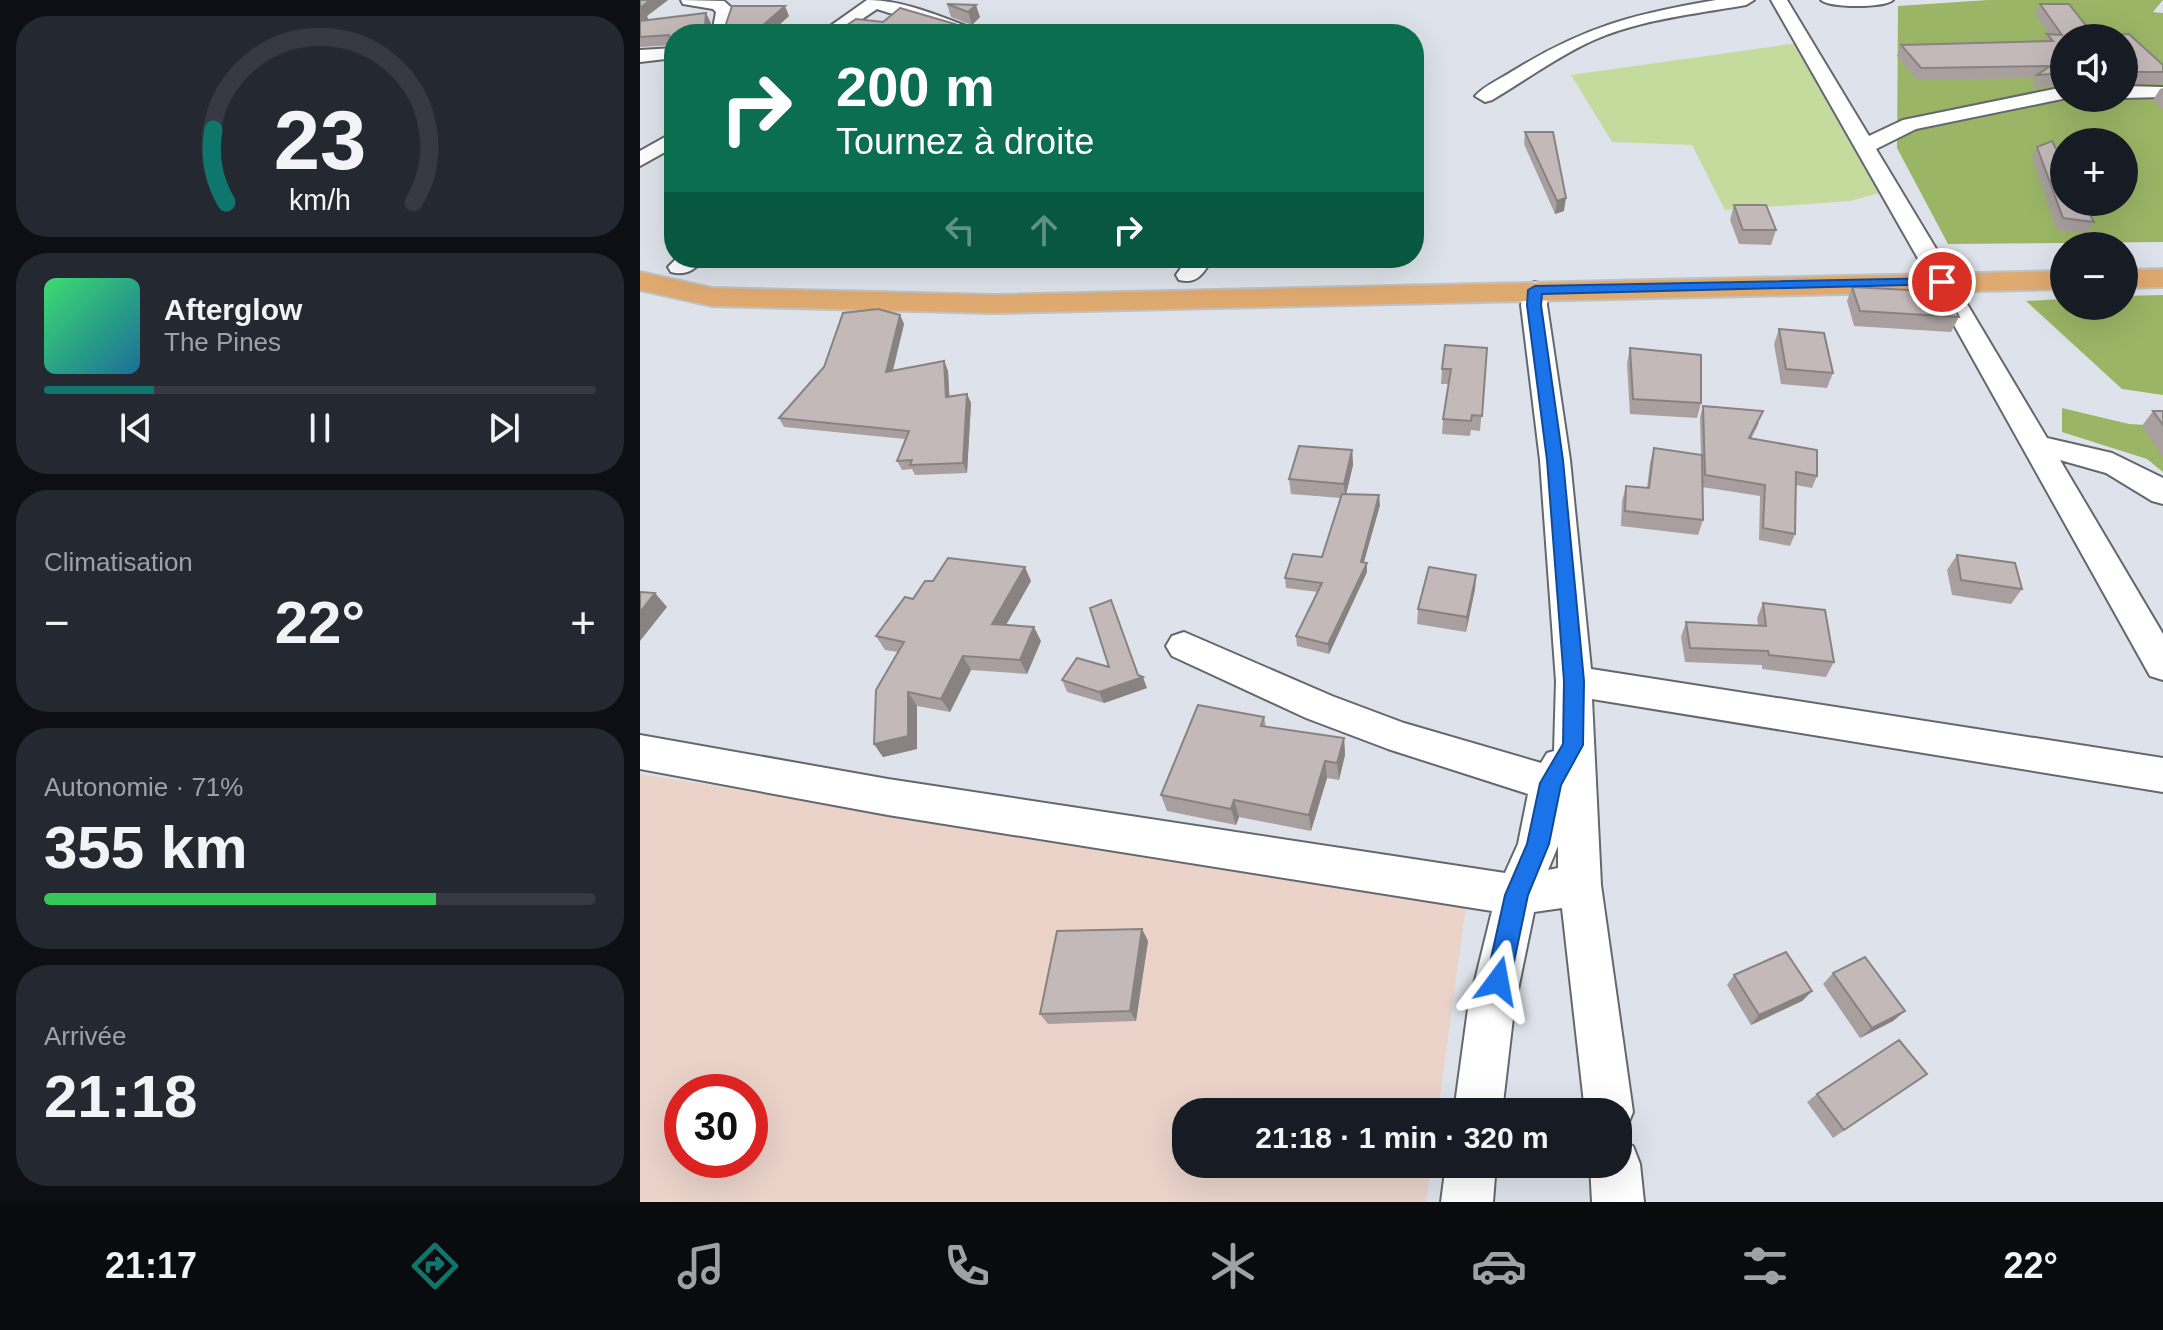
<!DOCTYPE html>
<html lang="fr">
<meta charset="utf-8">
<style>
:root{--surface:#171b24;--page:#242831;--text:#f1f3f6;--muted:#9ea1a6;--line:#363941;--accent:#0f766e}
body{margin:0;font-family:Helvetica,sans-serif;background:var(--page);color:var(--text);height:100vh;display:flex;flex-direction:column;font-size:30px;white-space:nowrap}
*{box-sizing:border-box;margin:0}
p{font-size:26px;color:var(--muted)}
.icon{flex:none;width:44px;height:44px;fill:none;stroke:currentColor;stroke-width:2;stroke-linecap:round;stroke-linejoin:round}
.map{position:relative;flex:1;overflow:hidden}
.sheet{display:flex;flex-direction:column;gap:16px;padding:16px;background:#0d0f14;width:640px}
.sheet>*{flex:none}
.banner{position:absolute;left:24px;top:24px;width:760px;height:244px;border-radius:32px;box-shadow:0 8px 32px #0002;background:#0b6e4f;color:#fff;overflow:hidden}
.controls{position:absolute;left:1410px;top:24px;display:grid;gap:16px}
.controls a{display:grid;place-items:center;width:88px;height:88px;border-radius:50%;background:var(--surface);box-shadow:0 8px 32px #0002;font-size:40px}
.speed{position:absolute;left:24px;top:1074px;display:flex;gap:16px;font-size:40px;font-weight:700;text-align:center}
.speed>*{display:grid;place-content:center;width:104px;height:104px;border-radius:50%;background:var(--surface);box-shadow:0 8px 32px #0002;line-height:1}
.speed .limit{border:12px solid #d22;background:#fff;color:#111}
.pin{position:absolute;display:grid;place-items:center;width:68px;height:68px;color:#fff;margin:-34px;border:4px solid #fff;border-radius:50%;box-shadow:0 2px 8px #0007}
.me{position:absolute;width:88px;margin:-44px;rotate:13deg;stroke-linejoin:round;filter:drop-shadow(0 0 6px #0008)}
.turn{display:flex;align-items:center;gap:28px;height:168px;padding:0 40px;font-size:36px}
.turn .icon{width:104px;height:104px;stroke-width:2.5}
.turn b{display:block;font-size:56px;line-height:68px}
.lanes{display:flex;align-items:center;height:76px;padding:0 40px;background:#0003;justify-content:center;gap:40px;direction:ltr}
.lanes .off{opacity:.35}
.big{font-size:60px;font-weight:700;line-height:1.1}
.sheet .tile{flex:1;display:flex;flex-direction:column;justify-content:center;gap:12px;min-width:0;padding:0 28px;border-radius:32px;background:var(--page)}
.sheet .dial{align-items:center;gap:0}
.dial svg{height:208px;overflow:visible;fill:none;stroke:var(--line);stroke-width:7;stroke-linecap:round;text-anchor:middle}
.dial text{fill:var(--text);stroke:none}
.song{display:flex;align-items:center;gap:24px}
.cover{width:96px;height:96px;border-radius:12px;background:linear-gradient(135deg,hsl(140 70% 55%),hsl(200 70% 35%))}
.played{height:8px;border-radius:4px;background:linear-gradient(90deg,var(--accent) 20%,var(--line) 20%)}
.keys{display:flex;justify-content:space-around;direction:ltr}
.heat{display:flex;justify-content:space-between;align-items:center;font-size:44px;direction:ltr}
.charge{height:12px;border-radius:6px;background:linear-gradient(90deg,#34c759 71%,var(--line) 0)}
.trip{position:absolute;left:532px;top:1098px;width:460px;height:80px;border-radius:32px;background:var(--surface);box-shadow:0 8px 32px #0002;font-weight:700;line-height:80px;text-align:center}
.tabs{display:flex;height:128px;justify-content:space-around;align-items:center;background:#090b0e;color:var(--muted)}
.tabs .icon{width:56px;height:56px}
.tabs .current{color:var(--accent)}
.tabs b{font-size:36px;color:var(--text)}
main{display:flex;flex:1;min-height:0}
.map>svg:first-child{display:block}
.education{fill:#ebd3ca;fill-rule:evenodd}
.green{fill:#c5db9e}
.forest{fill:#9bb566;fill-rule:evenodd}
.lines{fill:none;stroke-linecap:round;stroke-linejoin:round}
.minor-casing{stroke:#64686e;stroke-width:4}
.major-casing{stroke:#c0c1c1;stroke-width:4}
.minor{fill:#fff;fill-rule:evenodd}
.major{fill:#dfaa70;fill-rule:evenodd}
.wall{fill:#a89f9e}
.shaded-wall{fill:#888281}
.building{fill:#c3b9b8;stroke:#888281;stroke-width:2}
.route{fill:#1a73e8;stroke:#114b97;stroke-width:2}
</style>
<main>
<section class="sheet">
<div class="tile dial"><svg viewBox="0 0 100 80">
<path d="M14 69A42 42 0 1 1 86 69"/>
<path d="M14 69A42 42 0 0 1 9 41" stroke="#0f766e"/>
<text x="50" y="56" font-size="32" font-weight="700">23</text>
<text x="50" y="72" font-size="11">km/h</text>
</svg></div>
<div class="tile">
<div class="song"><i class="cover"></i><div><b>Afterglow</b><p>The Pines</p></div></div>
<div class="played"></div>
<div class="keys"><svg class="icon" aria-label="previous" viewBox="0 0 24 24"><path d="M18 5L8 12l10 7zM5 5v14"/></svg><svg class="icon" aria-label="pause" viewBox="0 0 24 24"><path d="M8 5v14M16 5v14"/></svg><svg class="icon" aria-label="next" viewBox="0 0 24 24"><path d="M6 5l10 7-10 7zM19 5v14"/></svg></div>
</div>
<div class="tile"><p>Climatisation</p>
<div class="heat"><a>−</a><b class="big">22°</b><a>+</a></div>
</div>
<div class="tile"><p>Autonomie · 71%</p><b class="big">355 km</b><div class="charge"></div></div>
<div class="tile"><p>Arrivée</p><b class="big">21:18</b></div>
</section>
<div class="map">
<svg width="1523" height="1202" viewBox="0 0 1523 1202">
<rect width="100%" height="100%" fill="#dee3eb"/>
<path class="education" d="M0,774L826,905L798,1112H546V1164H791L786,1202H0ZM42,1092H110V1160H42Z"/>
<path class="green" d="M1171,41L1254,189L1210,201L1085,210L1052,145L972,142L931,75Z"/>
<path class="forest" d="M1348,0H1523L1513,12L1523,13V242L1308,244L1257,148L1258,6ZM1424,38H1484V98H1424ZM1424,142H1484V202H1424Z
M1523,295V395L1482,389L1386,301L1424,299V306H1484V296Z
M1422,408L1489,424L1523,426V472L1507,459L1422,432Z"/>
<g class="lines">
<defs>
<path id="minor" d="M41,0L84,1L94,10L90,34H72L76,12L73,9L43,4Z
M227,0C264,0 301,17 337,30L340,34H315L237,9L200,34H179Z
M1076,0H1114L1106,5C1055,14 1002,19 954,40C918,56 886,80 852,100L845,102L835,96C844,86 860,79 871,72C944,27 993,14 1076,0Z
M1131,0H1147L1229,136L1263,120L1424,87V98H1427L1276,129L1236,149L1304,262L1301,267H1283L1280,262Z
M1181,0H1253C1244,8 1190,8 1181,0Z
M34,48V58L0,62V50Z
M1484,86L1523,87V97L1484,98Z
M34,132V147L0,166V151Z
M37,258H64C56,270 45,276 31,272L28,267Z
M548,258H573C564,272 558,285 539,280L536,275Z
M1302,275L1311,277L1314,282L1407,438L1472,453L1523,478V504L1512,501L1466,473L1420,460L1523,634V680L1510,676L1290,282L1293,277Z
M895,282L904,285L908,290L907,305L930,460L951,669L1523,758V792L952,699L961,885L993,1112L986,1129L978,1133V1112H945L922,908L894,912L874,1009L862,1112H814L828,1009L852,911L248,815L0,769V735L248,779L865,873L878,844L888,794L748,749L666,718L532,656L526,646L532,636L544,632L692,696L764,723L901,763L907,753L914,751L916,681L900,460L881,305L886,285ZM918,846V868L908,870Z
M978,1140L993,1146L1000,1164L1004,1202H952L950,1164H978Z
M806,1164H856L853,1202H801Z"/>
<path id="major" d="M1523,269V287L1484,288V270Z
M1424,271V289L354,313L72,306L0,290V272L72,288L354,295Z"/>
</defs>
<use href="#minor" class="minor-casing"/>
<use href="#major" class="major-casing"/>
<use href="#minor" class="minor"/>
<use href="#major" class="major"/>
</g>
<path class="wall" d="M0,0H28L7,16L8,20L71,23V26L85,27L149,16L129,34H34V47L33,45L0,47Z
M307,4L340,17L332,25L311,17Z
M1400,4H1429L1448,28H1462L1467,35L1489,34L1523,65V84L1484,83V38H1424V85L1391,87L1396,78L1277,80L1257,56L1261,45L1404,41L1407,34H1409L1395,14Z
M1523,88V109L1513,100L1520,89Z
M885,132L924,211L915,214L884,144Z
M1397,147L1454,222L1447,233L1417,230L1392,158Z
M1094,205L1136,230L1131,245L1099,244L1090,220Z
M127,258H159L146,266Z
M1212,287L1319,317L1311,332L1214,326L1207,301Z
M260,315L264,324L253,371L304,361L308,371L309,396L327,394L331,403L327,473L275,475L272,469L262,470L257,461L265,439L144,427L139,418L184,367Z
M1139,329L1193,373L1187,388L1141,384L1134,344Z
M847,348L840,431L831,430L830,436L802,434L803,419L808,384H801L802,369Z
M990,348L1061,403L1057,418L990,414L987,363Z
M1063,406L1119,423L1111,439L1177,476L1172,488L1156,485L1155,534L1150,546L1119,540L1120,496L1062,487L1063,520L1058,535L981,526L982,501L986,486L1007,488L1010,463L1014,448L1061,455L1060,417Z
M1513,411H1523V457L1502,426Z
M712,450L713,465L706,494L740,505L724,562L727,572L689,654L657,646L656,636L678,592L646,588L645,578L682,557L701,498L651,494L649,479Z
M1317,555L1382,589L1371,604L1312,595L1307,570Z
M836,575L835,589L826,632L777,624L778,609Z
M293,581H391L366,625L401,641L387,674L331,670L310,712L277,706V749L243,757L234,744L258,652L245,650L236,636L273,599Z
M1123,603L1194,662L1186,677L1122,669V665L1045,662L1041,637L1046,622L1118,625L1117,618Z
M498,675L507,688L464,703L427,692L422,680Z
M624,717L626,727L704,738L705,755L699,780L687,778L671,831L599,817L596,825L527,811L521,795Z
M502,929L508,941L496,1021L408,1024L400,1014Z
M1193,973L1265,1011L1253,1021L1220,1038L1183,984Z
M1094,975L1172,991L1162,1001L1111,1025L1087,985Z
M1287,1074L1193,1138L1167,1102L1177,1094Z"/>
<path class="shaded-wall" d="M10,0H28L7,16L9,20L0,27V8Z
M336,5L340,17L332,25L328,12Z
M145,6L149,16L129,34H113Z
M66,13L71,23L70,32L75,31L76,34H64Z
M315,24L318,34H305Z
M926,198L924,211L915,214L917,201Z
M141,258H159L146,266Z
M260,315L264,324L250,381L246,372Z
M304,361L308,371L310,406L306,397Z
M327,394L331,403L327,473L323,463Z
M712,450L713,465L705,499L704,484Z
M739,495L740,505L721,572V562Z
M727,563V572L689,654L688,644Z
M385,567L391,581L359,637L352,624Z
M836,575L835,589L826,632L827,617Z
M15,593L27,607L0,641V612Z
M394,627L401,641L387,674L380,660Z
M323,656L331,670L310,712L301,699Z
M503,677L507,688L464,703L459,692Z
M268,692L277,706V749L243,757L234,744Z
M704,738L705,755L699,780L697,763Z
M685,761L687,778L671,831L669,815Z
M594,800L599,817L596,825L591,809Z
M502,929L508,941L496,1021L490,1011Z
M1172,991L1162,1001L1111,1025L1119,1015Z
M1265,1011L1253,1021L1220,1038L1232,1028Z"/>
<path class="building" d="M0,0H10L0,8Z
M307,4L336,5L328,12Z
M1400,4H1429L1448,28H1462L1467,35L1489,34L1523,65V72H1490L1487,77H1484V38H1424V73L1397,75L1410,66L1281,68L1261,45L1413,41L1407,34L1422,35Z
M92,6H145L113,34H90L75,31L64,34H34V42L32,43L29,35L0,37V21L66,13L65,26L85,27Z
M260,8L315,24L305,34H194L216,19L243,22Z
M885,132H913L926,198L917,201Z
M1412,141L1424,164V202H1443L1454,222L1423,218L1397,147Z
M1094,205H1126L1136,230H1103Z
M1212,287L1307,292L1319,317L1220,311Z
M238,309L260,315L246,372L304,361L306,397L327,394L323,463L270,465L272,460L257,461L269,431L139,418L184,367L203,313Z
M1139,329L1184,333L1193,373L1146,369Z
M805,345L847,348L842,416L832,415L831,421L803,419L811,369H802Z
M990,348L1061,355V403L993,399Z
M1063,406L1123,411L1109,438L1177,450V476L1156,472L1155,534L1123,528L1125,485L1065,475Z
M1513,411H1523V425Z
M659,446L712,450L704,484L649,479Z
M1014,448L1062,455L1063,520L985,511L986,486L1009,488Z
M702,494L739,495L721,562L727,563L688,644L656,636L682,583L645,578L653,554L682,557Z
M1317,555L1375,563L1382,589L1321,580Z
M308,558L385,567L352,624L394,627L380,660L323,656L301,699L268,692V736L234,744L236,690L264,642L236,636L265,597L273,599L285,581H293Z
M789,567L836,575L827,617L778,609Z
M0,592L15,593L0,612Z
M471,600L498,675L503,677L459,692L422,680L437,658L469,667L450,608Z
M1123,603L1185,610L1194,662L1129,655L1128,651L1050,648L1046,622L1126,626Z
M558,705L624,717L621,726L704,738L697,763L685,761L669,815L594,800L591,809L521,795Z
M502,929L490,1011L400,1014L417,931Z
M1146,952L1172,991L1119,1015L1094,975Z
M1225,957L1265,1011L1232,1028L1193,973Z
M1259,1040L1287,1074L1204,1130L1177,1094Z"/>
<path class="route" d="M1302,278L1307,279V284L902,294L901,305L923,460L944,681L943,745L921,785L909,844L888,895L870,981L866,989L858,993L849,989L846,981L865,895L887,844L900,783L923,744L924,681L907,460L887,305L888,290L895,286Z"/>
</svg>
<div class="controls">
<a><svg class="icon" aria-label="sound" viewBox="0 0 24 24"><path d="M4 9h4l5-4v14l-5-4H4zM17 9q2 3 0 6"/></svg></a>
<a>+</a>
<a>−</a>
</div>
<div class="speed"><div class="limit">30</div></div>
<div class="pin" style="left:1302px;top:282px;background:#d93025"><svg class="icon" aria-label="arrive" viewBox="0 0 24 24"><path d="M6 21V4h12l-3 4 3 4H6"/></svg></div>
<svg class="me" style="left:858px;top:981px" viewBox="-20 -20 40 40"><path d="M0-17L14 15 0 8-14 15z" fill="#1a73e8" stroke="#fff" stroke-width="4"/></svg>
<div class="trip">21:18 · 1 min · 320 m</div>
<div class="banner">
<div class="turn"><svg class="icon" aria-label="right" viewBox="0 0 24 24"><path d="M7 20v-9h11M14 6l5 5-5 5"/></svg><div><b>200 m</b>Tournez à droite</div></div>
<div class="lanes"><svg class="icon off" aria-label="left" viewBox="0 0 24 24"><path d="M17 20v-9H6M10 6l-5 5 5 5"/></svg><svg class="icon off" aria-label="ahead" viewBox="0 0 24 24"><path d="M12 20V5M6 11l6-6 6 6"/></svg><svg class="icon" aria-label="right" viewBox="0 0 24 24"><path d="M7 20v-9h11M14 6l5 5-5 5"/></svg></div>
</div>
</div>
</main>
<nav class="tabs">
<b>21:17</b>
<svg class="icon current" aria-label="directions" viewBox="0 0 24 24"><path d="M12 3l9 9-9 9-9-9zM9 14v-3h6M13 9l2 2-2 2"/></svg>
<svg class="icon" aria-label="music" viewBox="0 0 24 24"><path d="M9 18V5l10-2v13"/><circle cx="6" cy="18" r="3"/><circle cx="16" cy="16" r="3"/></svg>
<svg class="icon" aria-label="phone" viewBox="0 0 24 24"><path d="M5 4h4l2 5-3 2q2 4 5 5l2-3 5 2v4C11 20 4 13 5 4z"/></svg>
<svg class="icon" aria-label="climate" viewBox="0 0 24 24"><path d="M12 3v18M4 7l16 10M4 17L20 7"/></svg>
<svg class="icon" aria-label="car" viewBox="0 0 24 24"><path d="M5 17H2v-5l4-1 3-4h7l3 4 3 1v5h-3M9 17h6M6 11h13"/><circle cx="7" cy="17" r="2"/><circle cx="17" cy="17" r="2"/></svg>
<svg class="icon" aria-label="filters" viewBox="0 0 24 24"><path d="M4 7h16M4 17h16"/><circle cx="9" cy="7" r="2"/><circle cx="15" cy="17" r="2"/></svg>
<b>22°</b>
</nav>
